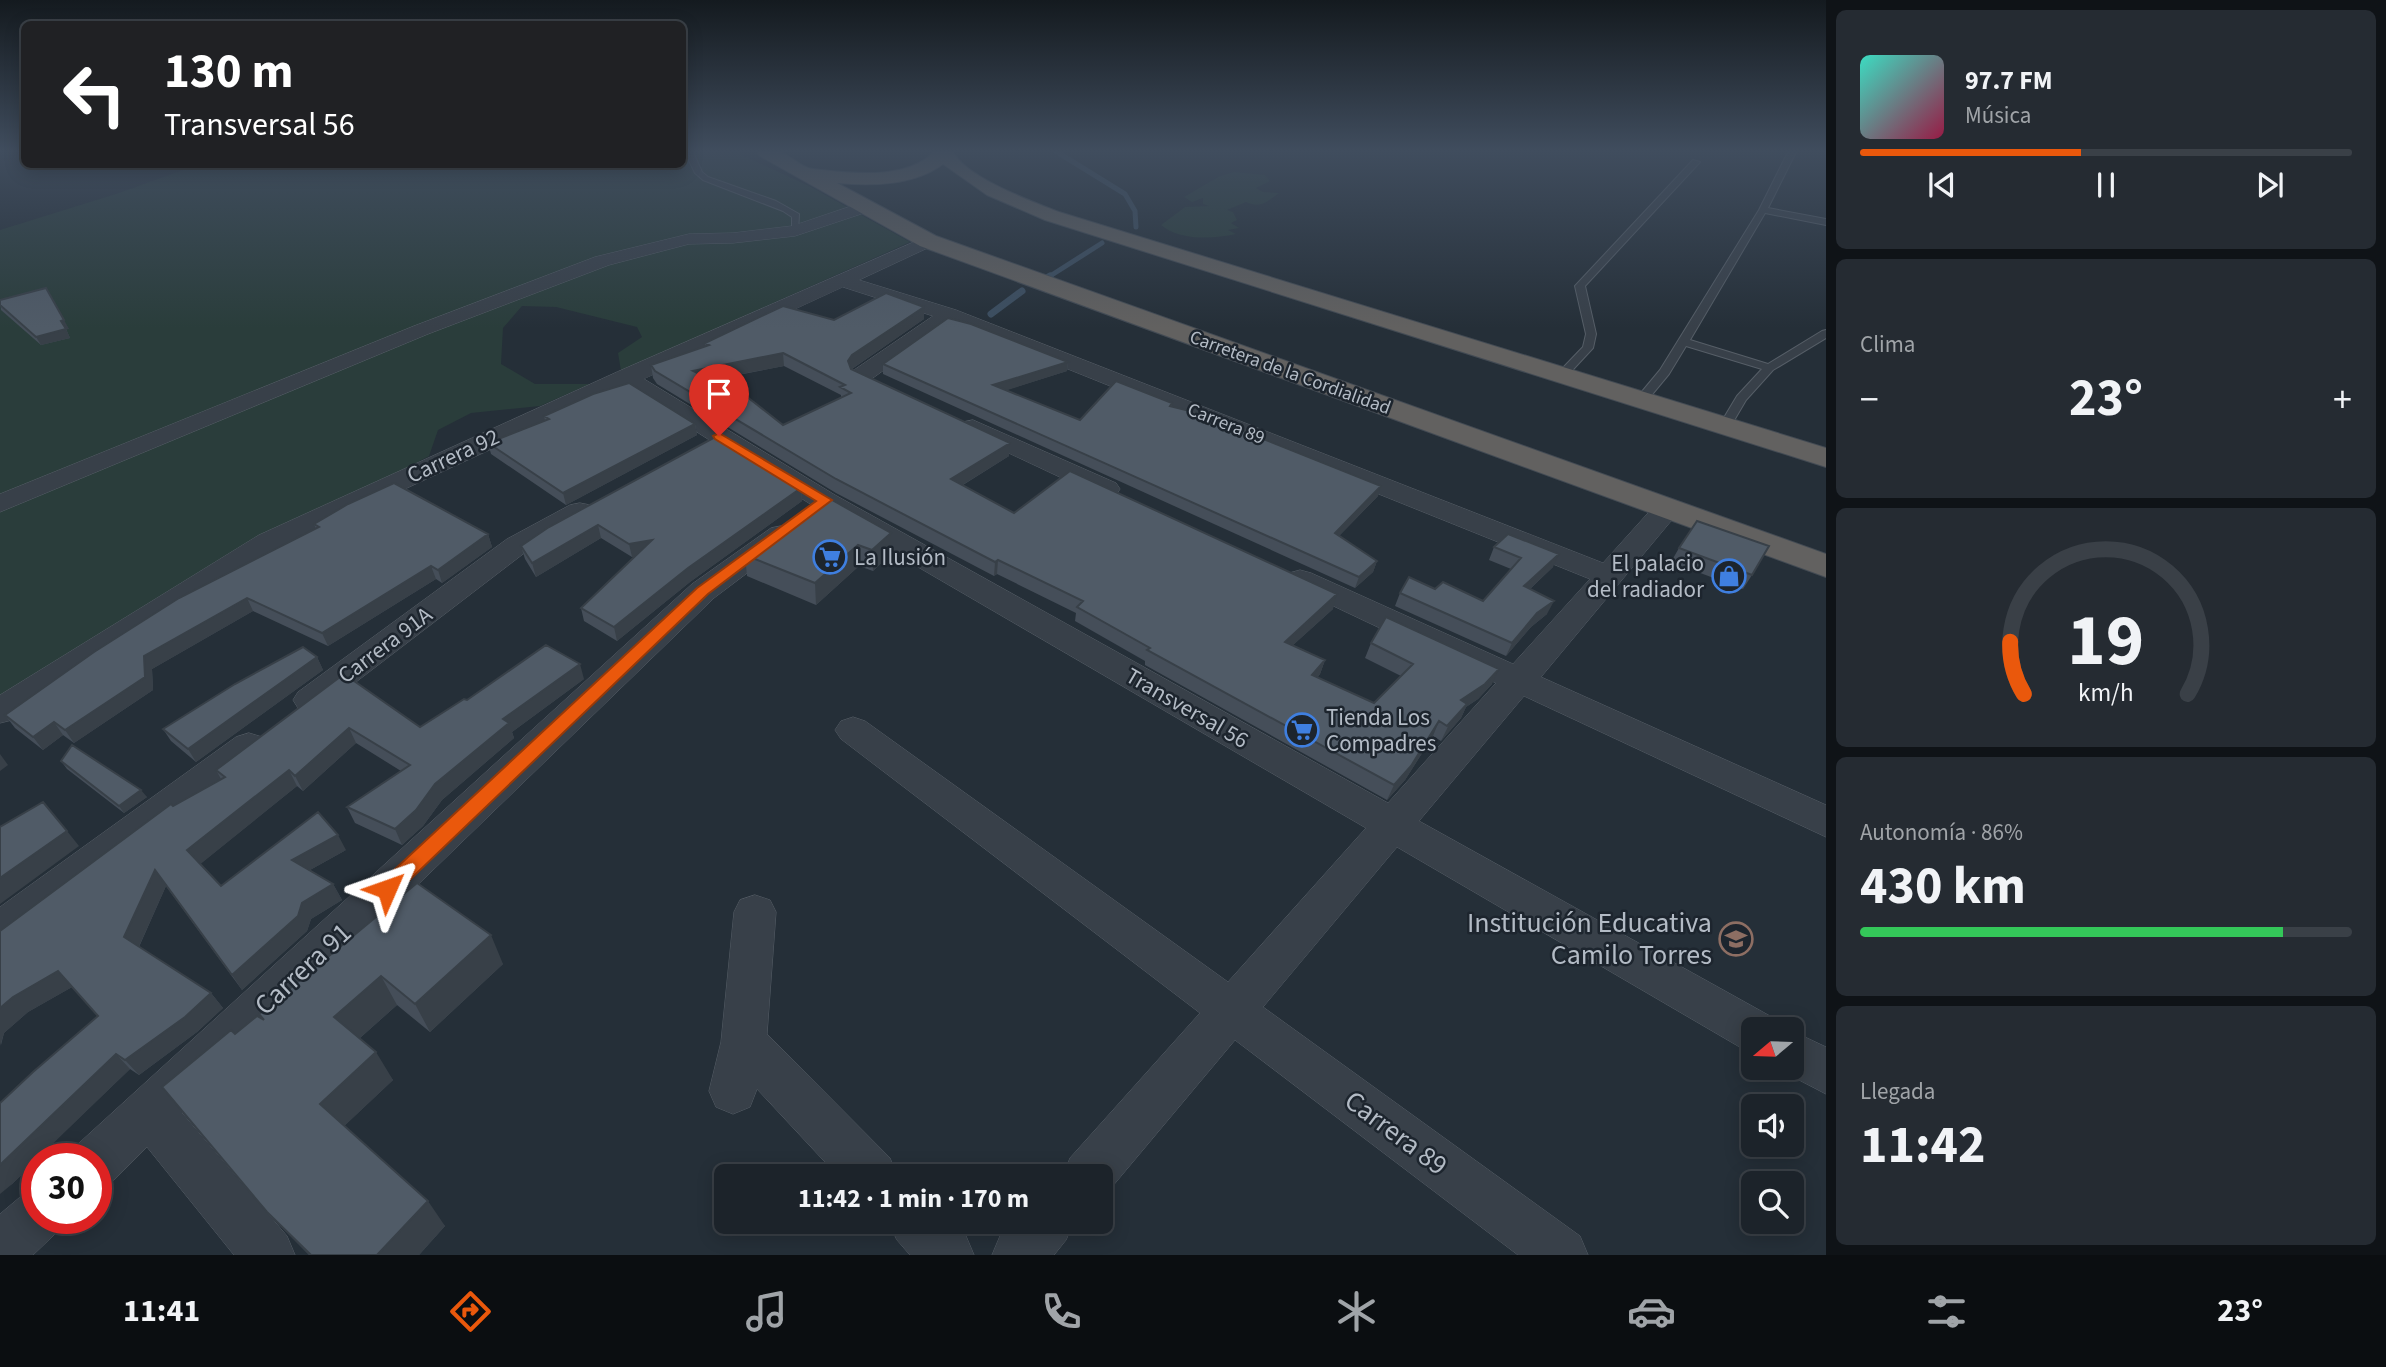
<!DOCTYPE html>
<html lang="es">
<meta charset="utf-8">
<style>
:root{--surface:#1c232a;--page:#252b32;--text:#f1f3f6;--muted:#a0a4a8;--line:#3a4047;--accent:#ea580c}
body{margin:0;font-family:"Source Sans 3",sans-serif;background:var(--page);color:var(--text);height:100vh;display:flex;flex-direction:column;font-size:26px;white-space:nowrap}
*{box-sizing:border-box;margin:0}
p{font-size:23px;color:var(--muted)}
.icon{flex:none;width:38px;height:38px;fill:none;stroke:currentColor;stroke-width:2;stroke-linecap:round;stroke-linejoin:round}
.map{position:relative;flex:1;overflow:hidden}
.details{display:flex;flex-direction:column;gap:10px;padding:10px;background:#0f1317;width:560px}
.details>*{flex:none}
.guide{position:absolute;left:21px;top:21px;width:665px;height:147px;border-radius:10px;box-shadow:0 4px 18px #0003,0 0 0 2px var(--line);background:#202124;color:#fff;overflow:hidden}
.needle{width:46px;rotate:251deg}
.controls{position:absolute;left:1741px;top:1017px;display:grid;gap:14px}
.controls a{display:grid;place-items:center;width:63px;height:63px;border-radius:10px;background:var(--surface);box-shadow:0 4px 18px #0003,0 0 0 2px var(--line);font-size:35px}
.speed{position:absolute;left:21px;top:1143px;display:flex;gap:14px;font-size:35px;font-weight:700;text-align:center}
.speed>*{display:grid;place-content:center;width:91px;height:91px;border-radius:50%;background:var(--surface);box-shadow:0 4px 18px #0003,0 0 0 2px var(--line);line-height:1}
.speed .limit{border:10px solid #d22;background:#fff;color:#111}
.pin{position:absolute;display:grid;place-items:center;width:60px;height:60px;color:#fff;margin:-72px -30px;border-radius:50% 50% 50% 0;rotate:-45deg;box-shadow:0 0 7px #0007}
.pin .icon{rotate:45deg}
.me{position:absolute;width:77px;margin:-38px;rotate:47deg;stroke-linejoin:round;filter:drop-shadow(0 0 5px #0008)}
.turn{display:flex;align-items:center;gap:24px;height:147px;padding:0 28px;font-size:32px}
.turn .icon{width:91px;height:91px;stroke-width:2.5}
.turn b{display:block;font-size:49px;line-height:60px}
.big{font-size:52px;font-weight:700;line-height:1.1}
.details .card{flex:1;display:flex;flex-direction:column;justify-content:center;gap:10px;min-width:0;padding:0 24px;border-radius:10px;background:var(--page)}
.details .dial{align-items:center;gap:0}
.dial svg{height:182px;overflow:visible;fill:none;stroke:var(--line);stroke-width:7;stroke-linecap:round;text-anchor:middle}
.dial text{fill:var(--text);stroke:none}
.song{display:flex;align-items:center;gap:21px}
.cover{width:84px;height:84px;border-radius:10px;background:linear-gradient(135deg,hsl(170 70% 55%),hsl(340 70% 35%))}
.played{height:7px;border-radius:4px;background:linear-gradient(90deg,var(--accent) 45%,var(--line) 45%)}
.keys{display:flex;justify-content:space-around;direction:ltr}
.heat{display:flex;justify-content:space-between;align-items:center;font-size:38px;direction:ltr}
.charge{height:10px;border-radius:5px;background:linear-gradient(90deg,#34c759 86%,var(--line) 0)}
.trip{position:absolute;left:714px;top:1164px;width:399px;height:70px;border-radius:10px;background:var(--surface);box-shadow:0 4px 18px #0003,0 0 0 2px var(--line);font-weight:700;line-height:70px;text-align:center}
.tabs{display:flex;height:112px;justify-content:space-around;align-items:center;background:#0b0e11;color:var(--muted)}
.tabs .icon{width:49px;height:49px}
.tabs .selected{color:var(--accent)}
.tabs b{font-size:32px;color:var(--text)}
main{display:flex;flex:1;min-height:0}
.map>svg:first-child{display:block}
.green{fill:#2a3d3b}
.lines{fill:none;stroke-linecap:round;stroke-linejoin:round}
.stream-far1{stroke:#3c4e60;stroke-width:5}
.stream{stroke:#3c4e60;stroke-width:7}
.service-casing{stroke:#565e67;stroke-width:2}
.minor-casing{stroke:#565e67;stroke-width:1}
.trunk-casing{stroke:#434b54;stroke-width:2}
.service{fill:#384049;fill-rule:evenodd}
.minor{fill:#384049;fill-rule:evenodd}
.trunk{fill:#626160;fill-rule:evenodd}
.wall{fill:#454e59;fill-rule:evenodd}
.shaded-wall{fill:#384048}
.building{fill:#505b67;stroke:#384048;stroke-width:2;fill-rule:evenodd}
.route{fill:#ea580c;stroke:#983908;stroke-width:2}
.labels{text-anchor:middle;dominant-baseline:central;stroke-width:5;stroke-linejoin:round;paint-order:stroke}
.far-street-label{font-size:19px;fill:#b3bbc5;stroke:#1d252e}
.street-label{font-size:23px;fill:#b3bbc5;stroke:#1d252e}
.poi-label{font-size:23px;fill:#b3bbc5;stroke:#1d252e;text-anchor:start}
.near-poi-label{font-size:28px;fill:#b3bbc5;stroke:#1d252e;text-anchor:end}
.near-street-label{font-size:28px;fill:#b3bbc5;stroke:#1d252e}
</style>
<main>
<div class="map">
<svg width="1826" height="1255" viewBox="0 0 1826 1255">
<rect width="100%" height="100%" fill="#252f38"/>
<path class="green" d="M683,152H741L744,156L811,187L910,242L621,371L618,353L642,337L637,327L556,307L522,306L503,328L501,364L535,384H590L540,406L471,413L438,430L429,456L269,541L0,711V230L119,193L197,165L682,164Z
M1234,172L1265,175L1270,181L1256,188L1263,192L1279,193C1268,201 1260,209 1246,202L1227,210L1233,212L1237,220L1231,223L1239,228L1228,230L1236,234C1213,239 1180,241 1161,225L1185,207L1209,206L1203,204V198L1192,202L1184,197L1220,176Z"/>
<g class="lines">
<path class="stream-far1" d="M1057,152L1125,194L1135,211L1136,227
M1047,278L1102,243"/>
<path class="stream" d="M1045,279L1050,276
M991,314L1022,291"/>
<defs>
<path id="service" d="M685,152H693L702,172L708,177L776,201L799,214L798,233H792V217L783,211L703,180L695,173Z
M1788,152H1796L1768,208L1826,219V225L1765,213L1690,340L1768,364L1822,331L1826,330V338L1773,370L1746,400L1729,429L1725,430L1719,426L1737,396L1762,369L1686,346L1669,374L1645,403H1637L1635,400L1660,370L1759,210Z
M1693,160L1700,162L1585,286L1596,334L1593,348L1566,377H1558V373L1583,347L1586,334L1575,286Z"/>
<path id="minor" d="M864,202L872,207L870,211L795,236L733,243L689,244L609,265L428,334L0,512V494L414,326L595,257L689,234L733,233L792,226Z
M928,236L937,241L934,245L859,280L956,310L1603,563L1657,503L1667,501L1677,503L1681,509L1541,677L1826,805V837L1524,696L1419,821L1770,1016L1776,1029H1754V1052L1738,1046L1397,847L1263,1007L1580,1236L1588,1255H1518L1235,1040L1106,1194L1101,1196V1176H1063L1070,1158L1200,1013L841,739L835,730L841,721L853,717L865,721L1228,982L1366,828L815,507L626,387L279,547L12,720L0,723V695L259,535L617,372ZM843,287L933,316L854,370L851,375L854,380H870L951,322L1590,579L1513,664L1311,573L1300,570L1289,573L1285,579L1289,585L1496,683L1388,803L835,495L644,379Z
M973,420L1116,483L1120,489L1116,495L1107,497L1098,495L964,432L961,427L964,422Z
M580,503L590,505L594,511L590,517L527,551L322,708L310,712L298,708L293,700L298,692L507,539L570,505Z
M781,526L791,528L795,534L791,540L714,598L182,1113L287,1236L295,1255H234L147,1147L114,1180L96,1187V1158H72L78,1144L692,584L771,528Z
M249,733L262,737L267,746L262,755L15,943L0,948V907L236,737Z
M755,895L770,900L776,912L767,1034L890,1158L897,1176H838L757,1089L750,1107L733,1114L716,1107L709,1091L721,1042L734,912L740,900Z
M1792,1031L1826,1047V1094L1776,1068H1792Z
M37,1190V1218H62L55,1234L33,1255H0V1214L19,1198Z
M889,1222H951L966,1236L974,1255H910L897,1240Z
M1013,1222H1074L1066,1240L1054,1255H992L1000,1236Z"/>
<path id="trunk" d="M757,152C764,152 772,150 779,152C791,155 801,168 813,169C850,173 905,181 934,152H953C967,178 1031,201 1059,212L1826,448V467L1045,220L987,195L943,164C914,186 871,186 837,183L936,236L1826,554V577L920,246L760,156Z"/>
</defs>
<use href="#service" class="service-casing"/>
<use href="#minor" class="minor-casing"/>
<use href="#trunk" class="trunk-casing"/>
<use href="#service" class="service"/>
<use href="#minor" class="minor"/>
<use href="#trunk" class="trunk"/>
</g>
<path class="wall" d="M0,300L69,329H66L70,338L41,345L1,310Z
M924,307V319L852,369L1009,456L963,485L1014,513L1333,609L1293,645L1325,660L1320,674L1317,678L1374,703L1401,676L1365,658L1371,643L1492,684L1478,699L1466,707L1461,718L1441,741L1433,736L1405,780L1387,800L1145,665V661L1075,621L1076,613L997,574L994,576L836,493L657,384L653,378L651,365L705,346V343L834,320ZM784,366L841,395V398L783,425L712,380Z
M1068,362L1067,371L1006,390L1080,420L1172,403V406L1378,496L1339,536L1377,561L1373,572L1355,588L883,374V364Z
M544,416L695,424L697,435L566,505L491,454L488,443L545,420Z
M801,488L802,501L690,582L617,641L584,621L581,608L635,557H632L601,538L536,577L525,559L521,546L549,527Z
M825,496L891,554L873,571L859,566L816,605L747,576L745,555Z
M314,524L488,534L492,547L442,583L436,579L328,646L253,611L152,669L153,690L74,743L63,735L43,750L15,728L5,715L316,529Z
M1494,547L1553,567L1530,589L1547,614L1531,627L1506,656L1395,606L1400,593L1435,589L1483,601L1511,569L1489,560Z
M1679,548L1752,575L1743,589L1671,562Z
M317,657L323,670L196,762L171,741L163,729Z
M344,674L420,727L467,700L584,679L512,732L514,738L442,800L423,826L402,845L355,823L347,807L401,771L356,743L303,791L297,786L200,864L221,886L346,850L310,870L333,884L342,900L311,919L307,931L242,990L166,886L139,947L211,993L223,1008L197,1032L139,1075L130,1069L37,1158V1160L11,1185L98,1016L72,987L28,1012L4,1033L1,1045L2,930L173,806L221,779L216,770Z
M61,761L147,797L124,813L67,769Z
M417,883L503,964L430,1032L397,1005L360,1038L393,1080L344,1126L445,1226L419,1255H309L267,1212L235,1034L264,1020Z"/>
<path class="shaded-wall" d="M924,307V319L853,368L849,374L848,361L852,355Z
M64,320L69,329H66L61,321Z
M66,329L70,338L41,345L36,337Z
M783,353L784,366L695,383L693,371Z
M1068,362L1067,371L992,395L993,385Z
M695,424L697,435L566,505L563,493Z
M1010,443L1009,456L951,492V479Z
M1381,486L1378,496L1331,544L1335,533Z
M801,488L802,501L690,582L617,641L614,627L688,568Z
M598,525L601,538L536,577L532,563Z
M891,533V554L873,571L872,550Z
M488,534L492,547L442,583L438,570Z
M652,540L655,553L632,557L629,544Z
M858,545L859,566L816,605L815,583Z
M1559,554L1553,567L1518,600L1524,586Z
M998,560L997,574L994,576L995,562Z
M1377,561L1373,572L1355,588L1359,577Z
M431,566L436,579L328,646L322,633Z
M1337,594L1333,609L1281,656L1285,642Z
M247,598L253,611L152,669L153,690L74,743L65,730L144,656Z
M1554,601L1547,614L1531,627L1506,656L1512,643L1537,613Z
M317,657L323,670L196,762L188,749Z
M1325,660L1320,674L1308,690L1312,675Z
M580,664L584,679L512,732L514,738L442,800L423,826L402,845L395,829L435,784L503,719Z
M1499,669L1492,684L1478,699L1466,707L1461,718L1441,741L1461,700Z
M1439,721L1433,736L1405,780L1387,800L1394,785Z
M54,722L63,735L43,750L33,737Z
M349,728L356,743L303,791L295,776Z
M0,754L8,765L0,771Z
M289,770L297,786L198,866L187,850Z
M141,790L147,797L124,813L119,806Z
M67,831L79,846L0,904V878Z
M338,835L346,850L301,875L292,860Z
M155,870L166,886L136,953L124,937Z
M333,884L342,900L311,919L307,931L242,990L232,975L302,903Z
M491,935L503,964L430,1032L415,1004Z
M58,971L72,987L28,1012L4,1033L0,1046V1008L13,997Z
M381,976L397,1005L352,1045L334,1017Z
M211,993L223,1008L197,1032L139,1075L125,1060Z
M376,1052L393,1080L339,1131L320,1104Z
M116,1054L130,1069L38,1158H37V1160L11,1185L0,1194V1165Z
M428,1201L445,1226L419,1255H377Z"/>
<path class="building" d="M46,288L64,320L61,321L66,329L36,337L0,305V300Z
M886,293L924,307L852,355L848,361L851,369L1010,443L951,479L1014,513L1070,471L1337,594L1285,642L1325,660L1312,675L1374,703L1413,664L1371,643L1386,617L1499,669L1485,684L1461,700L1467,704L1447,726L1439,721L1411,766L1394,785L1147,650L1150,648L1077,607L1083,601L998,560L995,562L836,479L655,371L651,365L709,345L705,343L783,306L834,320ZM783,353L845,385L840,387L851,393L783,425L746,396L693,371Z
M948,318L971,324L1068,362L993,385L1080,420L1116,381L1172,403L1170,406L1198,413L1381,486L1335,533L1377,561L1359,577L883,364Z
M629,383L695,424L563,493L488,443L549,419L544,416L593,394Z
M717,436L801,488L688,568L614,627L581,608L652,540L629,544L598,525L532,563L521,546L549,527Z
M394,483L488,534L438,570L431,566L322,633L247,598L144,656L145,677L65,730L54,722L33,737L5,715L94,652L179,598L319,527L314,524L348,504Z
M825,496L891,533L872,550L858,545L815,583L745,555Z
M1697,521L1769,546L1752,575L1679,548Z
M1508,534L1559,554L1524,586L1554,601L1537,613L1512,643L1400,593L1409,577L1435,589L1443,582L1483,601L1521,558L1494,547Z
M546,645L580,664L503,719L509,723L435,784L416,810L395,829L347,807L410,765L349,728L295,776L289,770L187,850L221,886L318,812L338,835L292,860L333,884L302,903L298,916L232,975L155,870L124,937L211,993L185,1017L125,1060L116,1054L0,1165V1103L33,1072L98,1016L58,971L13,997L0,1008V931L171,804L173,806L225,777L216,770L344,674L420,727L464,699L467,700Z
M303,647L317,657L188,749L163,729L235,684Z
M72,745L141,790L119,806L61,761Z
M43,802L67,831L0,878V827Z
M417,883L491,935L415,1004L381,976L334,1017L376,1052L320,1104L428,1201L377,1255H311L267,1212L162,1087L231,1030L235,1034L257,1016L264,1020L259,1014Z"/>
<linearGradient id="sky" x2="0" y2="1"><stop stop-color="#141a1f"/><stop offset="0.46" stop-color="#404d5e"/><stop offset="1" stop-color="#404d5e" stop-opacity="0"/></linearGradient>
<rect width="1826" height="328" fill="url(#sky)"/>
<path class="route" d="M719,433L832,500L708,594L394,895L387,898L380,895L377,889L380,883L697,588L816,501L715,439L713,436Z"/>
<defs>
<symbol id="supermarket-ring" viewBox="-11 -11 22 22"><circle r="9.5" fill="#1d252e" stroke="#3f7fe0" stroke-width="1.5"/><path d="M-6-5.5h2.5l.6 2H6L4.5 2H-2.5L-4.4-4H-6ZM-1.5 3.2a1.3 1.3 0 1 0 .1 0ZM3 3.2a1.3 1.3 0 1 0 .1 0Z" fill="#3f7fe0"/></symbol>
<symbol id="shop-ring" viewBox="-11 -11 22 22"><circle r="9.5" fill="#1d252e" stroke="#3f7fe0" stroke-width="1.5"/><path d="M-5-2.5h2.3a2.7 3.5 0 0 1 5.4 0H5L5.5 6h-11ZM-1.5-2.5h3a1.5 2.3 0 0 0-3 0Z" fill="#3f7fe0"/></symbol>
<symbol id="school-ring" viewBox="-11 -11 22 22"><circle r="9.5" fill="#1d252e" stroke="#8d6e63" stroke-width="1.5"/><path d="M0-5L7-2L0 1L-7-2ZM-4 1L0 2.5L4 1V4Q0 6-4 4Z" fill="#8d6e63"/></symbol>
</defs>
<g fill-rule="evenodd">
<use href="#supermarket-ring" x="811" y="538" width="38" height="38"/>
<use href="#shop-ring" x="1710" y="557" width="38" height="38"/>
<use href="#supermarket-ring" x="1283" y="711" width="38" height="38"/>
<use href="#school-ring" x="1717" y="920" width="38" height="38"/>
</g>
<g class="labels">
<g class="far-street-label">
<text transform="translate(1290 373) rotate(20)">Carretera de la Cordialidad</text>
<text transform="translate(1226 424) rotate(22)">Carrera 89</text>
</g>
<g class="street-label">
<text transform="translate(453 456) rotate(-25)">Carrera 92</text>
<text transform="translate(385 645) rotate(-37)">Carrera 91A</text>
<text transform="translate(1187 708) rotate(30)">Transversal 56</text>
</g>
<g class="poi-label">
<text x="854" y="557">La Ilusión</text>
<text x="1704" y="563" text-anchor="end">El palacio<tspan x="1704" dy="26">del radiador</tspan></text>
<text x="1326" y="717">Tienda Los<tspan x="1326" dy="26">Compadres</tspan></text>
</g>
<g class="near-poi-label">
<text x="1712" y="923">Institución Educativa<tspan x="1712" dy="32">Camilo Torres</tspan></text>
</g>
<g class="near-street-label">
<text transform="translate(303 969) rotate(-43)">Carrera 91</text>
<text transform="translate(1396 1133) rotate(37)">Carrera 89</text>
</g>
</g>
</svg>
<div class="controls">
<a><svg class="needle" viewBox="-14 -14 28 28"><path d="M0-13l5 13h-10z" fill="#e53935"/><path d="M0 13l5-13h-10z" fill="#a0a4a8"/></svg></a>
<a><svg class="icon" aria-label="sound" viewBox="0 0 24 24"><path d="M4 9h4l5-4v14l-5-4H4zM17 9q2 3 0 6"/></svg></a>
<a><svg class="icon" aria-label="search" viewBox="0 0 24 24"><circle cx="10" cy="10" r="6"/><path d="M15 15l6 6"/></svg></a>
</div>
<div class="speed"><div class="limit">30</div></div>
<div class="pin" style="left:719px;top:436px;background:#d93025"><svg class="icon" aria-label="arrive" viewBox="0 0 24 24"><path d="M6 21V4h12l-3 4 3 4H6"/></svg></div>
<svg class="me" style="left:387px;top:889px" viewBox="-20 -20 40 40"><path d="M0-17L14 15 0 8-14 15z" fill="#ea580c" stroke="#fff" stroke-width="4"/></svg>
<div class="trip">11:42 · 1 min · 170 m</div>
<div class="guide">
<div class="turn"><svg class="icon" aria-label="left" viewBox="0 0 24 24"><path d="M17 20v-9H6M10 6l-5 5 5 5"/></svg><div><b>130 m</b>Transversal 56</div></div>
</div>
</div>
<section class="details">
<div class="card">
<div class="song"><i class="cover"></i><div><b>97.7 FM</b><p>Música</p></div></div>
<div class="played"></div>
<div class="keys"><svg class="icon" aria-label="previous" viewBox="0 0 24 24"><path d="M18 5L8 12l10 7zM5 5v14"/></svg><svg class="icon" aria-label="pause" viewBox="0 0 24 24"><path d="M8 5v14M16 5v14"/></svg><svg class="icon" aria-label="next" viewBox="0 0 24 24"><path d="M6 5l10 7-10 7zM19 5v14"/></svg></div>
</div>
<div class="card"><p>Clima</p>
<div class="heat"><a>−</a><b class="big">23°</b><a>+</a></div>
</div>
<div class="card dial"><svg viewBox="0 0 100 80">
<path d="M14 69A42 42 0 1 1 86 69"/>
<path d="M14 69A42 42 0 0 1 8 46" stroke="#ea580c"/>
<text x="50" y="56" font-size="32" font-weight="700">19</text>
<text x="50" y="72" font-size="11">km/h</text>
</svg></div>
<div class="card"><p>Autonomía · 86%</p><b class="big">430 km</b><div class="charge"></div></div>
<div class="card"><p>Llegada</p><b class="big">11:42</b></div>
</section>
</main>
<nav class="tabs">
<b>11:41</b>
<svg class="icon selected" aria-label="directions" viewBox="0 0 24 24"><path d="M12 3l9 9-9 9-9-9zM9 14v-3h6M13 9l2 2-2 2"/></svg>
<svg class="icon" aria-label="music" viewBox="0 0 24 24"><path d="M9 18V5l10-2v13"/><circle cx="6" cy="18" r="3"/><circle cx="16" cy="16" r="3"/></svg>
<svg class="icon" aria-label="phone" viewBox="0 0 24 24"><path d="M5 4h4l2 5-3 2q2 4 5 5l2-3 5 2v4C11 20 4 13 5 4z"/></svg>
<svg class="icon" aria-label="climate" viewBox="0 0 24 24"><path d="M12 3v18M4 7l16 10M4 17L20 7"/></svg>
<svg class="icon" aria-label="car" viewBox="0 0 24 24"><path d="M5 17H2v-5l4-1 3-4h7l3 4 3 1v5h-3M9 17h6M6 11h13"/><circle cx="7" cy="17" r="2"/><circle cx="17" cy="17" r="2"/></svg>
<svg class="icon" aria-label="filters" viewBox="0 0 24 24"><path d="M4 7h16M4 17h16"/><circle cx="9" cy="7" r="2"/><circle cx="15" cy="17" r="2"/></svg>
<b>23°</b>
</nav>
